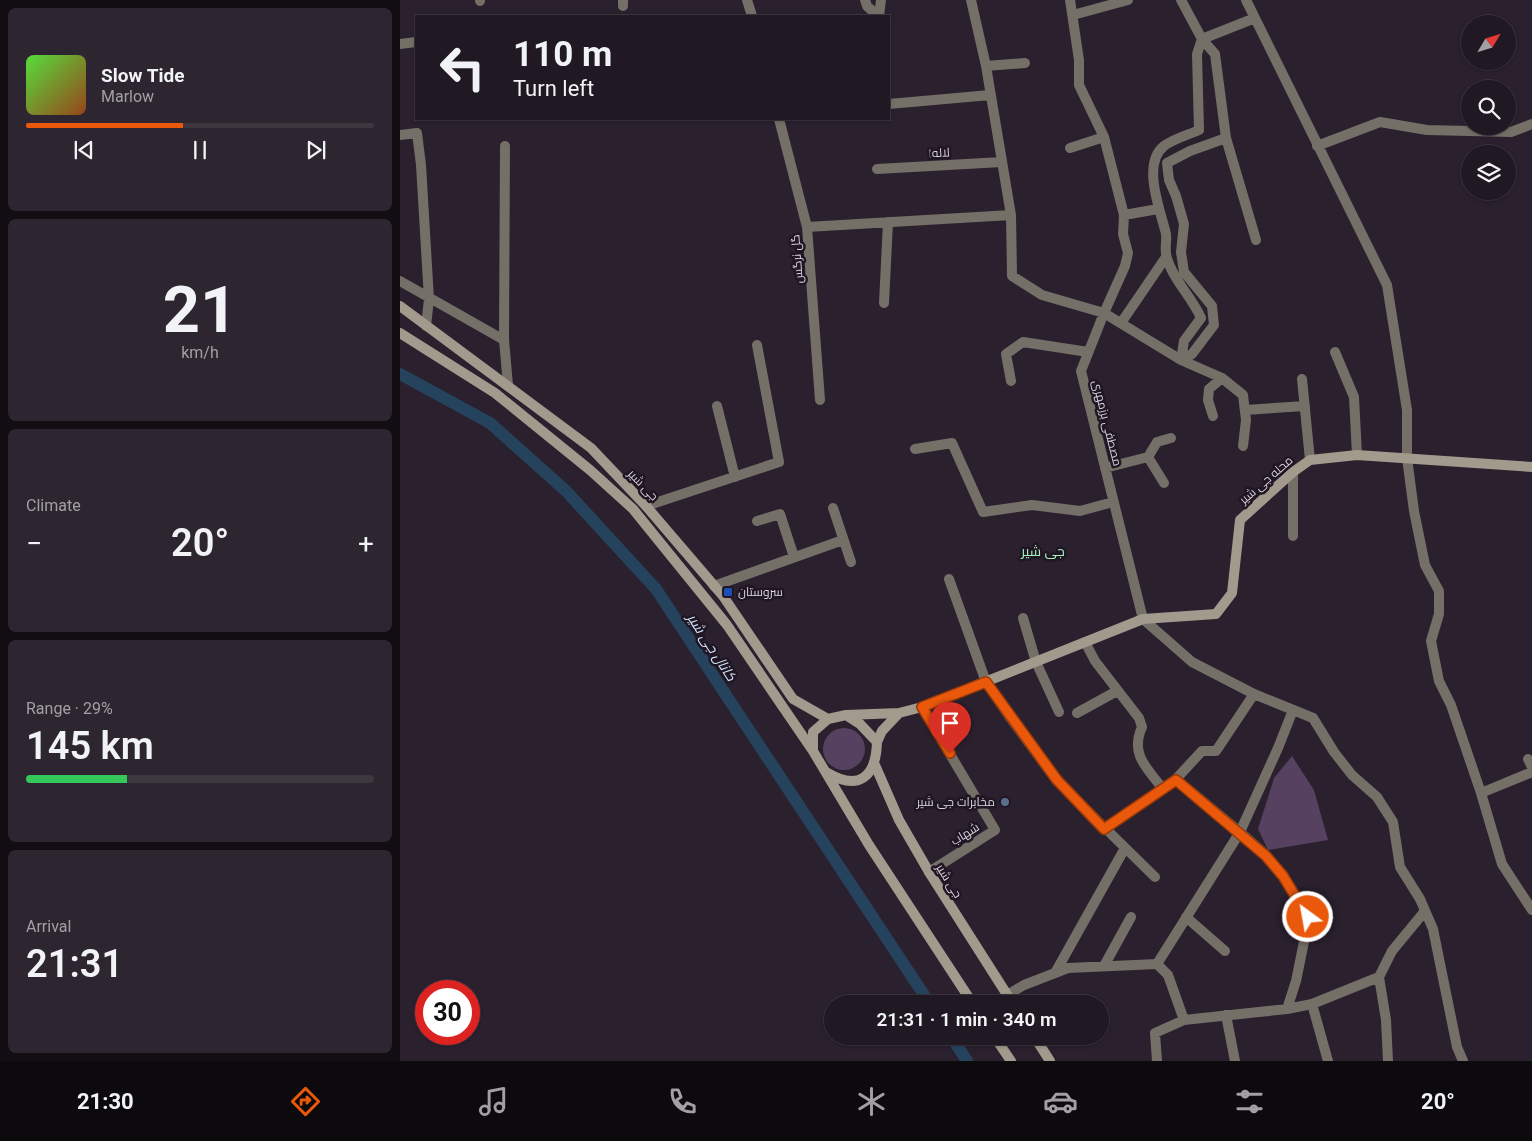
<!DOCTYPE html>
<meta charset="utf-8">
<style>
:root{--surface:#201822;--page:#2d252f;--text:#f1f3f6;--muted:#a2a0a5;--line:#3d3740;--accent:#ea580c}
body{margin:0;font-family:Roboto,Cairo,sans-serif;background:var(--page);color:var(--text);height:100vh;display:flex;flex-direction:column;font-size:19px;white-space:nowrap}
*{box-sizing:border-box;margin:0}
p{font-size:16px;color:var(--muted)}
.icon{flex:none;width:28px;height:28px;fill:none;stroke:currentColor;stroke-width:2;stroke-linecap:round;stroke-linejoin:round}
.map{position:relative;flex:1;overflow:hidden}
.side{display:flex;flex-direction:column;gap:8px;padding:8px;background:#120d13;width:400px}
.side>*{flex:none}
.guide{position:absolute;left:15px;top:15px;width:475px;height:105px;border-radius:0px;box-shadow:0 1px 4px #0004,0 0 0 1px var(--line);background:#201822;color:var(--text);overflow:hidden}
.needle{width:32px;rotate:52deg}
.tools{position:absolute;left:1061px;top:15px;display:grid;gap:10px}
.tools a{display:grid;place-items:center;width:55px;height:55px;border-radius:50%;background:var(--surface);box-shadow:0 1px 4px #0004,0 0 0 1px var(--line);font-size:25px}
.speed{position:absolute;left:15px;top:980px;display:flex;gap:10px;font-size:25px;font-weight:700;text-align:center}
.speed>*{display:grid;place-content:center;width:65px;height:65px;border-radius:50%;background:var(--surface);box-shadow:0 1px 4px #0004,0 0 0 1px var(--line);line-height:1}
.speed .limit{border:8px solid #d22;background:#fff;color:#111}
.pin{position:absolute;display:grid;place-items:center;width:42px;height:42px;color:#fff;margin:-51px -21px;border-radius:50% 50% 50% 0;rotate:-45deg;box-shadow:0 0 5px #0007}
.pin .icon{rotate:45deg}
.me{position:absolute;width:55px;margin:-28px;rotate:328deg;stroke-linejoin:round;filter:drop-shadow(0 0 4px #0008)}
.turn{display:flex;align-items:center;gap:18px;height:105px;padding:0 15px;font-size:22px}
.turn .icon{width:65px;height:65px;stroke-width:2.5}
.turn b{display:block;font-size:35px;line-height:42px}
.big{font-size:38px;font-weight:600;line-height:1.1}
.side .widget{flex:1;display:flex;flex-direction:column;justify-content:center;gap:8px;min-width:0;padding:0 18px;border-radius:8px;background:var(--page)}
.side .dial{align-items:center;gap:0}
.dial b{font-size:65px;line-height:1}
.song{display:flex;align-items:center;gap:15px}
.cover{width:60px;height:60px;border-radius:8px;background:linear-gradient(135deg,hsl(110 70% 55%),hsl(20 70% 35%))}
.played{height:5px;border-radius:2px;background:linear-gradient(90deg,var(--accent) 45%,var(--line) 45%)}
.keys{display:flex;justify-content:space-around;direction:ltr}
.heat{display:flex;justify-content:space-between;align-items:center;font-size:28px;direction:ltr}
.charge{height:8px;border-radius:4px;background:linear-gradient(90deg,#34c759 29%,var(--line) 0)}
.trip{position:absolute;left:424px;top:995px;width:285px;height:50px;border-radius:25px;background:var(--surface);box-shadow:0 1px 4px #0004,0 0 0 1px var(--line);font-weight:600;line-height:50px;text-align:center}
.tab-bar{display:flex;height:80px;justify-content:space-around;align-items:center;background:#0d0a0e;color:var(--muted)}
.tab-bar .icon{width:35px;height:35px}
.tab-bar .current{color:var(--accent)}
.tab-bar b{font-size:22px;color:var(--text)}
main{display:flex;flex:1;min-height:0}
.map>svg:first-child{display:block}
.green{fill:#564160}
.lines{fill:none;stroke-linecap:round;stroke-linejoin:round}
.canal{stroke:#26435e;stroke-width:12}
.street{stroke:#746f67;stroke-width:10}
.secondary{stroke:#a19a8d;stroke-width:10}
.route-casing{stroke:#983908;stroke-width:12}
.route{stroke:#ea580c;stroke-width:9}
.transit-dot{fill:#1a4fb4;stroke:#201624;stroke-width:2}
.service-dot{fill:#5c6f8a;stroke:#201624;stroke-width:2}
.labels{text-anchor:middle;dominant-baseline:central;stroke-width:5;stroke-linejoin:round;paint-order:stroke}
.street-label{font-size:12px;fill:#dad4de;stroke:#201624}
.poi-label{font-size:12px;fill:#dad4de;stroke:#201624;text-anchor:start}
.neighbourhood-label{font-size:14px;fill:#a8f1bf;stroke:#201624}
.water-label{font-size:14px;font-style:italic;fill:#d1e5fa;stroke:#201624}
</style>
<main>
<section class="side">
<div class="widget">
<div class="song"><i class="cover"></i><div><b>Slow Tide</b><p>Marlow</p></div></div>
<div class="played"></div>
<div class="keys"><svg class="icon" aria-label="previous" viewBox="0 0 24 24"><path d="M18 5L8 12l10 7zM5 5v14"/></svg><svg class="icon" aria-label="pause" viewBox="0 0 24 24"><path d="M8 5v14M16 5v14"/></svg><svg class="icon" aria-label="next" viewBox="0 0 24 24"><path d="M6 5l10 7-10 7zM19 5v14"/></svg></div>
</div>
<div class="widget dial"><b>21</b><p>km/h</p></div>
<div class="widget"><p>Climate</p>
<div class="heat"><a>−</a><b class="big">20°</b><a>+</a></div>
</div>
<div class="widget"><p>Range · 29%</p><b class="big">145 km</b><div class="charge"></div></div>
<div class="widget"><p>Arrival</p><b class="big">21:31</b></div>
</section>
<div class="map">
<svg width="1132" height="1061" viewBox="0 0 1132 1061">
<rect width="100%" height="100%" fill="#2a202e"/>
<path class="green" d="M423 749a21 21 0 1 1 42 0a21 21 0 1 1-42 0Z
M892,756L914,790L928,840L868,850L858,829L874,778Z"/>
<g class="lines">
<path class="canal" d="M0,374L90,423L166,491L256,589L530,1004
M551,1036L567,1061"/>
<path class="street" d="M80,0V1
M223,0V6
M347,0L352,16
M465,0L467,6L478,16
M571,0L586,66L611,215L612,276L642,295L704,313L681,371L743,619L792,662L854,694L913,718L934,752L952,775L977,797L993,822L1000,867L1020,899L1033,929L1057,1047L1063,1061
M670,0L679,60V85L704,137L724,215L758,209
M781,0L802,39L815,54L826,138L790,151L767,163L769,180L776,196L784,224L781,252L784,272L812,306L814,325L792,354L781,360
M846,0L987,285L1007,410V458L1014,511L1025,565L1039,591V614L1031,641L1039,681L1051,705L1081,793L1102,864L1132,910
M673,15L728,0
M479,16L481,0
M802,39L855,18
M0,44L16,42
M586,66L625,63
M489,104L590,95
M379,119L407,227L420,400
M0,135L17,133L21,165L29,299L26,326
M826,138L856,240
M105,146L104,340L108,385
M917,146L980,122L1027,130L1111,132L1132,124
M670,148L704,137
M477,169L602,162
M724,215L723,234L728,253L725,266L704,313L781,360L822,378L843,395L846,420L843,446
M407,227L611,215
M0,281L104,340
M484,303L488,222
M721,323L766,257
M935,352L954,397L957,455
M781,360L784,341L801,318C792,297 773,280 767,258C764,250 767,242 766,234C761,212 741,164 764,146C773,139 788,135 799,130L797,54L802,39
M902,379L910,460
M611,381L606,354L623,342L688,352
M317,406L335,477
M845,410L905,406
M813,416L808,400L809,389L822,378
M515,449L552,443L583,512L632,505L680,511L713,502
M705,468L748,457
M893,472V536
M764,483L748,457L757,442L771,438
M246,506L379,462L357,345
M433,508L451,562
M357,521L380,514L394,557
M549,579L586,682L609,716L657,781L755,877
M314,586L443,540
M623,618L636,662L659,712
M685,642L695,661L739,718L742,727C730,754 746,767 763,789
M522,707L595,830L529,872
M677,713L717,691
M1128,759L1132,767
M1081,793L1132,772
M704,829L776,779L802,751H816L854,694
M786,917L825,951
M757,964L840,832L776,779
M704,966L731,917
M655,973L725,848
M607,995L624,985L668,968L757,964L768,975L784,1020
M912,1004L928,1061
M887,1009L912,1004L979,977
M826,1015L835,1061
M757,1061L755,1033L784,1020L887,1009L896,981L909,917L883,876L866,855L840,832L878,748L893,710
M988,1061L986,1020L979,977L992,951L1025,911"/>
<path class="secondary" d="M0,306L191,448L246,506L323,596L393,699L428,719
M0,333L95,393L190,470L233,509L327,625L413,751
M446,715L499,713L522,707L743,619L816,614L832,593L840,520L893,472L910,460L957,455L1132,467
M477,742L482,731L499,713
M475,765L499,820L529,872L613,1004
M426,772C459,792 476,777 477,742L460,724L446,715L428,719L413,732V751L469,845L573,1004
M594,1036L611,1061
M634,1036L650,1061"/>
</g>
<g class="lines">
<defs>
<path id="route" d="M550,753L522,707L586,682L657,780L704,829L776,780L866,856L883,876L908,917"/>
</defs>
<use href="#route" class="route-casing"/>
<use href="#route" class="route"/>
</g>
<rect class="transit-dot" x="323" y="587" width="10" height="10" rx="2.5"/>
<circle class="service-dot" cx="605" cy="802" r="5"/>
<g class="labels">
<g class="street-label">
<text transform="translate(539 153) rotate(-3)">لاله۱</text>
<text transform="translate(397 259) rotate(-94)">گل نرگس</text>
<text transform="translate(707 423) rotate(76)">مصطفی برزمهری</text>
<text transform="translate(866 480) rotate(-41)">محله جی شیر</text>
<text transform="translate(243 485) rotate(46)">جی شیر</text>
<text transform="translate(565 834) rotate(-32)">شهاب</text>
<text transform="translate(549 881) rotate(58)">جی شیر</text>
</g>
<g class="poi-label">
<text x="338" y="592">سروستان</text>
<text x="595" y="802" text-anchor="end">مخابرات جی شیر</text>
</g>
<g class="neighbourhood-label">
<text x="643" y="551">جی شیر</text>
</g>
<g class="water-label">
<text transform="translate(312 647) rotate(57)">کانال جی شیر</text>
</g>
</g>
</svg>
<div class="tools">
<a><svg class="needle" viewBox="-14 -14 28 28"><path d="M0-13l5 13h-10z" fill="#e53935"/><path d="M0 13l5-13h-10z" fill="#a2a0a5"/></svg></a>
<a><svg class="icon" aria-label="search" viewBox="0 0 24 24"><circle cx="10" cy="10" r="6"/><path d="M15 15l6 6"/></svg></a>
<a><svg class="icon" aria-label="layers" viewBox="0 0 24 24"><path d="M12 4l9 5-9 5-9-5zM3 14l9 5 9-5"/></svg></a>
</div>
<div class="speed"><div class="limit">30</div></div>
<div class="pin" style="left:550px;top:753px;background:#d93025"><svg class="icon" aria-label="arrive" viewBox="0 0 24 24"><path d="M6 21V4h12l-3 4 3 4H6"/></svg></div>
<svg class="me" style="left:908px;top:917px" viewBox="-20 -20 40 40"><circle r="17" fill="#ea580c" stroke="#fff" stroke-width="3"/><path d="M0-11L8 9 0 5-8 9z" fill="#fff"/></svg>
<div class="trip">21:31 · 1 min · 340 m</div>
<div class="guide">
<div class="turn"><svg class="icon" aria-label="left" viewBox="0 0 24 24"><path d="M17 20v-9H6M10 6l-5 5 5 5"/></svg><div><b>110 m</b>Turn left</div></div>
</div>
</div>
</main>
<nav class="tab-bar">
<b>21:30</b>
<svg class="icon current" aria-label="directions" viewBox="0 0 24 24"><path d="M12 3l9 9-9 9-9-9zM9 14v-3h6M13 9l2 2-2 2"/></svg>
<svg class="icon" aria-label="music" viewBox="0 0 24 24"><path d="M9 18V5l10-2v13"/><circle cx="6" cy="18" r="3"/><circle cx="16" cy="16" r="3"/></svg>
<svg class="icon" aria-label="phone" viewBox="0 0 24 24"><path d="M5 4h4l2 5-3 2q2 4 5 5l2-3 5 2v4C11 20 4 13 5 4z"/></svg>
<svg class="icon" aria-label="climate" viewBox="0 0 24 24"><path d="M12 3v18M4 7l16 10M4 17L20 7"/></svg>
<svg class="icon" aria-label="car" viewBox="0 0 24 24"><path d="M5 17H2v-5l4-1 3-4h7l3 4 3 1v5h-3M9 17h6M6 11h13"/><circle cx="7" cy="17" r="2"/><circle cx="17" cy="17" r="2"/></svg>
<svg class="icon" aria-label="filters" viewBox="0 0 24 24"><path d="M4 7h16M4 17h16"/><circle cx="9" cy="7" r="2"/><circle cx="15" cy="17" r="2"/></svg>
<b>20°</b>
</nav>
